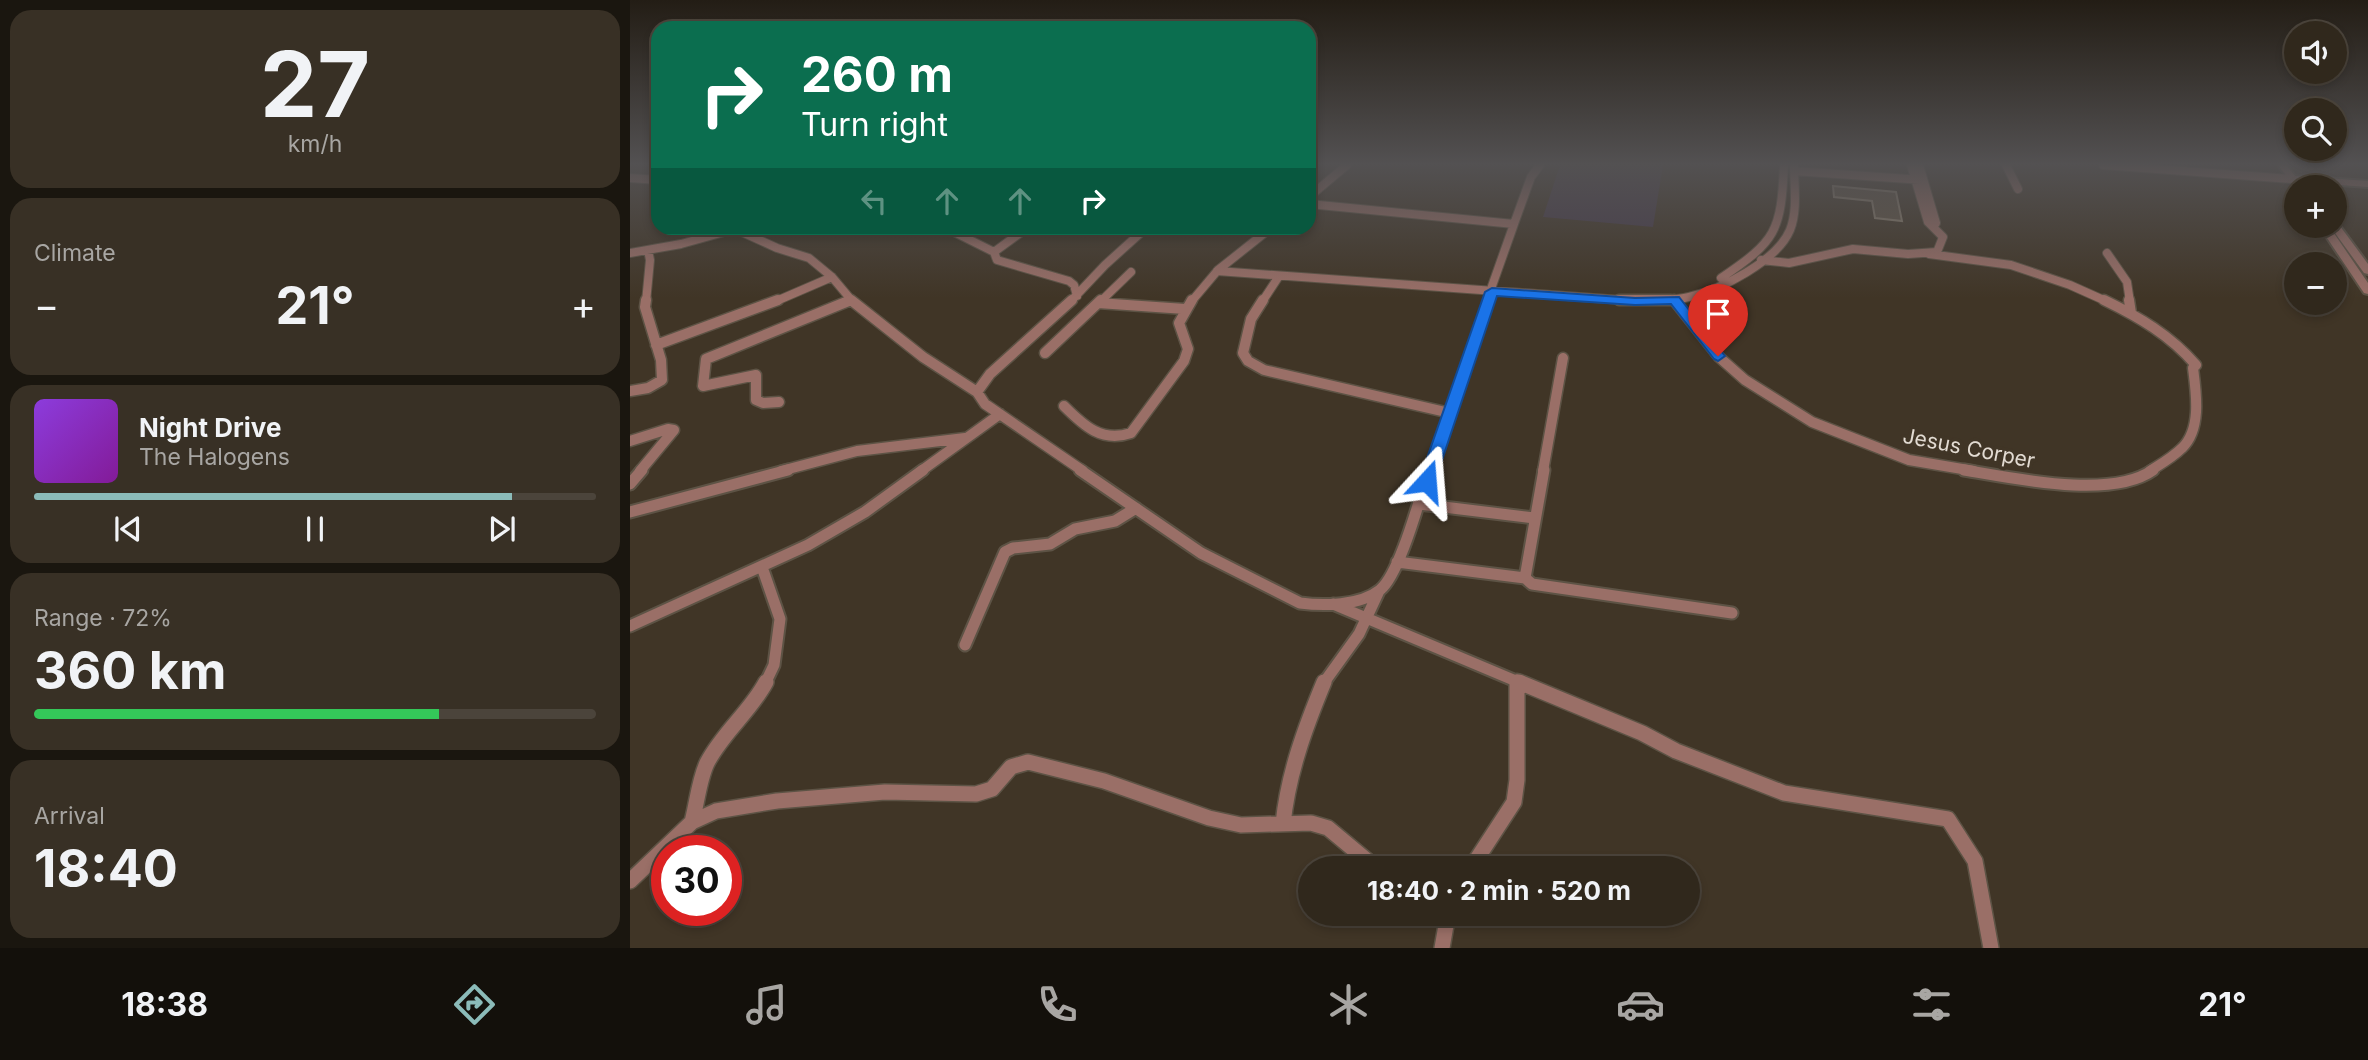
<!DOCTYPE html>
<meta charset="utf-8">
<style>
:root{--surface:#30281c;--page:#383025;--text:#f1f3f6;--muted:#a8a6a3;--line:#4b443b;--accent:#8bbbb9}
body{margin:0;font-family:Inter,sans-serif;background:var(--page);color:var(--text);height:100vh;display:flex;flex-direction:column;font-size:26px;white-space:nowrap}
*{box-sizing:border-box;margin:0}
p{font-size:23px;color:var(--muted)}
.icon{flex:none;width:38px;height:38px;fill:none;stroke:currentColor;stroke-width:2;stroke-linecap:round;stroke-linejoin:round}
.map{position:relative;flex:1;overflow:hidden}
.drawer{display:flex;flex-direction:column;gap:10px;padding:10px;background:#1a160f;width:630px}
.drawer>*{flex:none}
.banner{position:absolute;left:21px;top:21px;width:665px;height:214px;border-radius:21px;box-shadow:0 4px 10px #0003,0 0 0 2px var(--line);background:#0b6e4f;color:#fff;overflow:hidden}
.controls{position:absolute;left:1654px;top:21px;display:grid;gap:14px}
.controls a{display:grid;place-items:center;width:63px;height:63px;border-radius:50%;background:var(--surface);box-shadow:0 4px 10px #0003,0 0 0 2px var(--line);font-size:35px}
.speed{position:absolute;left:21px;top:835px;display:flex;gap:14px;font-size:35px;font-weight:700;text-align:center}
.speed>*{display:grid;place-content:center;width:91px;height:91px;border-radius:50%;background:var(--surface);box-shadow:0 4px 10px #0003,0 0 0 2px var(--line);line-height:1}
.speed .limit{border:10px solid #d22;background:#fff;color:#111}
.pin{position:absolute;display:grid;place-items:center;width:60px;height:60px;color:#fff;margin:-72px -30px;border-radius:50% 50% 50% 0;rotate:-45deg;box-shadow:0 0 7px #0007}
.pin .icon{rotate:45deg}
.me{position:absolute;width:77px;margin:-38px;rotate:19deg;stroke-linejoin:round;filter:drop-shadow(0 0 5px #0008)}
.turn{display:flex;align-items:center;gap:24px;height:147px;padding:0 35px;font-size:32px}
.turn .icon{width:91px;height:91px;stroke-width:2.5}
.turn b{display:block;font-size:49px;line-height:60px}
.lanes{display:flex;align-items:center;height:66px;padding:0 35px;background:#0003;justify-content:center;gap:35px;direction:ltr}
.lanes .off{opacity:.35}
.big{font-size:52px;font-weight:700;line-height:1.1}
.drawer .tile{flex:1;display:flex;flex-direction:column;justify-content:center;gap:10px;min-width:0;padding:0 24px;border-radius:21px;background:var(--page)}
.drawer .dial{align-items:center;gap:0}
.dial b{font-size:91px;line-height:1}
.song{display:flex;align-items:center;gap:21px}
.cover{width:84px;height:84px;border-radius:10px;background:linear-gradient(135deg,hsl(270 70% 55%),hsl(290 70% 35%))}
.played{height:7px;border-radius:4px;background:linear-gradient(90deg,var(--accent) 85%,var(--line) 85%)}
.keys{display:flex;justify-content:space-around;direction:ltr}
.heat{display:flex;justify-content:space-between;align-items:center;font-size:38px;direction:ltr}
.charge{height:10px;border-radius:5px;background:linear-gradient(90deg,#34c759 72%,var(--line) 0)}
.trip{position:absolute;left:668px;top:856px;width:402px;height:70px;border-radius:35px;background:var(--surface);box-shadow:0 4px 10px #0003,0 0 0 2px var(--line);font-weight:700;line-height:70px;text-align:center}
.tab-bar{display:flex;height:112px;justify-content:space-around;align-items:center;background:#13100b;color:var(--muted)}
.tab-bar .icon{width:49px;height:49px}
.tab-bar .active{color:var(--accent)}
.tab-bar b{font-size:32px;color:var(--text)}
main{display:flex;flex:1;min-height:0}
.map>svg:first-child{display:block}
.commercial{fill:#453a4a}
.building{fill:#5f5343;stroke:#8d8170;stroke-width:2}
.lines{fill:none;stroke-linecap:round;stroke-linejoin:round}
.minor-far3-casing{stroke:#5d5345;stroke-width:10}
.minor-far2-casing{stroke:#5d5345;stroke-width:13}
.minor-far1-casing{stroke:#5d5345;stroke-width:15}
.minor-casing{stroke:#5d5345;stroke-width:18}
.tertiary-casing{stroke:#5d5345;stroke-width:4}
.minor-far3{stroke:#9a6f67;stroke-width:8}
.minor-far2{stroke:#9a6f67;stroke-width:10}
.minor-far1{stroke:#9a6f67;stroke-width:11}
.minor{stroke:#9a6f67;stroke-width:15}
.tertiary{fill:#9a6f67;fill-rule:evenodd}
.route{fill:#1a73e8;stroke:#114b97;stroke-width:2}
.labels{text-anchor:middle;dominant-baseline:central;stroke-width:7;stroke-linejoin:round;paint-order:stroke}
.street-label{font-size:21px;fill:#e2dbd2;stroke:#403526}
</style>
<main>
<section class="drawer">
<div class="tile dial"><b>27</b><p>km/h</p></div>
<div class="tile"><p>Climate</p>
<div class="heat"><a>−</a><b class="big">21°</b><a>+</a></div>
</div>
<div class="tile">
<div class="song"><i class="cover"></i><div><b>Night Drive</b><p>The Halogens</p></div></div>
<div class="played"></div>
<div class="keys"><svg class="icon" aria-label="previous" viewBox="0 0 24 24"><path d="M18 5L8 12l10 7zM5 5v14"/></svg><svg class="icon" aria-label="pause" viewBox="0 0 24 24"><path d="M8 5v14M16 5v14"/></svg><svg class="icon" aria-label="next" viewBox="0 0 24 24"><path d="M6 5l10 7-10 7zM19 5v14"/></svg></div>
</div>
<div class="tile"><p>Range · 72%</p><b class="big">360 km</b><div class="charge"></div></div>
<div class="tile"><p>Arrival</p><b class="big">18:40</b></div>
</section>
<div class="map">
<svg width="1738" height="948" viewBox="0 0 1738 948">
<rect width="100%" height="100%" fill="#403526"/>
<path class="commercial" d="M930,165H1033L1023,227L913,217Z"/>
<path class="building" d="M1203,186L1266,192L1272,221L1245,218L1242,201L1204,197Z"/>
<g class="lines">
<defs>
<path id="minor-far3" d="M1289,165L1306,223L1304,226
M1376,165L1388,189
M1473,165L1662,179
M1164,171L1293,180
M0,178L28,180
M679,197L717,165
M679,204L884,224L862,286
M884,224L901,177L910,165
M103,228L147,248L179,258L202,277L223,302
M316,228L364,252
M397,228L364,252L367,260L439,281L444,285L447,296
M0,253L51,244L105,229
M1477,253L1497,282L1500,302
M1299,254L1381,265L1440,285L1478,302
M1131,260L1159,263L1223,249L1278,254L1307,252L1313,237L1298,222L1281,165
M587,271L1005,301C1023,301 1041,301 1059,297C1090,290 1147,261 1160,230C1168,210 1164,185 1164,165
M1091,278C1146,241 1151,232 1154,165
M16,302L20,260L18,250
M144,302L202,277
M217,302L221,300
M440,302L475,265L516,228
M470,302L501,272
M561,302L588,270L641,228
M632,302L649,276
M859,302L862,292"/>
<path id="minor-far2" d="M221,300L293,357L347,392
M442,300L360,374L347,392L355,404L453,471
M633,300L621,319L613,353L618,361L634,370L820,413
M989,300H1041
M1044,300L1089,357L1115,380L1182,422L1279,460L1344,471
M1474,300C1509,317 1540,335 1566,365L1563,368C1566,392 1572,429 1552,448C1543,457 1531,464 1520,471
M1499,300L1501,313
M468,303L555,309
M26,345L148,300
M415,353L471,300
M0,391L18,388L32,380L31,360L15,307L16,300
M149,402L133,403L126,400V375L73,386L76,359L221,300
M434,406C454,426 472,443 501,433L554,361L558,349L549,323L562,300
M0,441L38,429L44,430L10,471
M151,471L227,451L335,438
M291,471L370,414
M799,471L859,300
M913,471L933,358"/>
<path id="minor-far1" d="M450,470L571,553L670,603C693,606 730,606 750,590C770,574 790,497 799,470
M914,470L895,578L902,584L1102,613
M1334,470C1383,478 1481,500 1523,470
M0,484L12,470
M789,504L904,518
M0,512L158,470
M767,562L895,578
M132,567L150,619L144,665L135,684
M703,604L893,684
M0,626L178,545L235,512L293,470
M335,645L375,552L383,548L420,544L445,529L485,521L506,508
M887,680V684
M693,684L729,634L749,591"/>
<path id="minor" d="M889,682L1012,733L1046,751L1154,793L1318,819L1345,861L1361,948
M62,822C67,803 69,780 77,763C93,732 120,712 136,682
M653,824C658,774 675,728 694,682
M841,868L884,802L887,780V682
M0,881L62,822L86,811L147,801L255,792L346,794L362,789L381,767L398,762L474,781L579,818L611,825L681,823L698,828L746,868
M812,948L818,914"/>
<path id="tertiary" d="M1648,165H1656L1665,176L1738,181V187L1669,182L1672,186L1666,189Z
M1704,221L1707,222L1738,264V274L1734,273L1700,226H1704Z
M1689,226H1699L1738,283V294L1734,293Z"/>
</defs>
<use href="#minor-far3" class="minor-far3-casing"/>
<use href="#minor-far2" class="minor-far2-casing"/>
<use href="#minor-far1" class="minor-far1-casing"/>
<use href="#minor" class="minor-casing"/>
<use href="#tertiary" class="tertiary-casing"/>
<use href="#minor-far3" class="minor-far3"/>
<use href="#minor-far2" class="minor-far2"/>
<use href="#minor-far1" class="minor-far1"/>
<use href="#minor" class="minor"/>
<use href="#tertiary" class="tertiary"/>
</g>
<linearGradient id="sky" x2="0" y2="1"><stop stop-color="#231d15"/><stop offset="0.55" stop-color="#535152"/><stop offset="1" stop-color="#535152" stop-opacity="0"/></linearGradient>
<rect width="1738" height="298" fill="url(#sky)"/>
<path class="route" d="M862,288L1005,298L1049,297L1095,356L1088,361L1084,359L1041,304L1005,305L867,296L805,481L797,486L791,485L789,481L855,292Z"/>
<g class="labels">
<g class="street-label">
<text transform="translate(1339 448) rotate(11)">Jesus Corper</text>
</g>
</g>
</svg>
<div class="controls">
<a><svg class="icon" aria-label="sound" viewBox="0 0 24 24"><path d="M4 9h4l5-4v14l-5-4H4zM17 9q2 3 0 6"/></svg></a>
<a><svg class="icon" aria-label="search" viewBox="0 0 24 24"><circle cx="10" cy="10" r="6"/><path d="M15 15l6 6"/></svg></a>
<a>+</a>
<a>−</a>
</div>
<div class="speed"><div class="limit">30</div></div>
<div class="pin" style="left:1088px;top:356px;background:#d93025"><svg class="icon" aria-label="arrive" viewBox="0 0 24 24"><path d="M6 21V4h12l-3 4 3 4H6"/></svg></div>
<svg class="me" style="left:797px;top:481px" viewBox="-20 -20 40 40"><path d="M0-17L14 15 0 8-14 15z" fill="#1a73e8" stroke="#fff" stroke-width="4"/></svg>
<div class="trip">18:40 · 2 min · 520 m</div>
<div class="banner">
<div class="turn"><svg class="icon" aria-label="right" viewBox="0 0 24 24"><path d="M7 20v-9h11M14 6l5 5-5 5"/></svg><div><b>260 m</b>Turn right</div></div>
<div class="lanes"><svg class="icon off" aria-label="left" viewBox="0 0 24 24"><path d="M17 20v-9H6M10 6l-5 5 5 5"/></svg><svg class="icon off" aria-label="ahead" viewBox="0 0 24 24"><path d="M12 20V5M6 11l6-6 6 6"/></svg><svg class="icon off" aria-label="ahead" viewBox="0 0 24 24"><path d="M12 20V5M6 11l6-6 6 6"/></svg><svg class="icon" aria-label="right" viewBox="0 0 24 24"><path d="M7 20v-9h11M14 6l5 5-5 5"/></svg></div>
</div>
</div>
</main>
<nav class="tab-bar">
<b>18:38</b>
<svg class="icon active" aria-label="directions" viewBox="0 0 24 24"><path d="M12 3l9 9-9 9-9-9zM9 14v-3h6M13 9l2 2-2 2"/></svg>
<svg class="icon" aria-label="music" viewBox="0 0 24 24"><path d="M9 18V5l10-2v13"/><circle cx="6" cy="18" r="3"/><circle cx="16" cy="16" r="3"/></svg>
<svg class="icon" aria-label="phone" viewBox="0 0 24 24"><path d="M5 4h4l2 5-3 2q2 4 5 5l2-3 5 2v4C11 20 4 13 5 4z"/></svg>
<svg class="icon" aria-label="climate" viewBox="0 0 24 24"><path d="M12 3v18M4 7l16 10M4 17L20 7"/></svg>
<svg class="icon" aria-label="car" viewBox="0 0 24 24"><path d="M5 17H2v-5l4-1 3-4h7l3 4 3 1v5h-3M9 17h6M6 11h13"/><circle cx="7" cy="17" r="2"/><circle cx="17" cy="17" r="2"/></svg>
<svg class="icon" aria-label="filters" viewBox="0 0 24 24"><path d="M4 7h16M4 17h16"/><circle cx="9" cy="7" r="2"/><circle cx="15" cy="17" r="2"/></svg>
<b>21°</b>
</nav>
